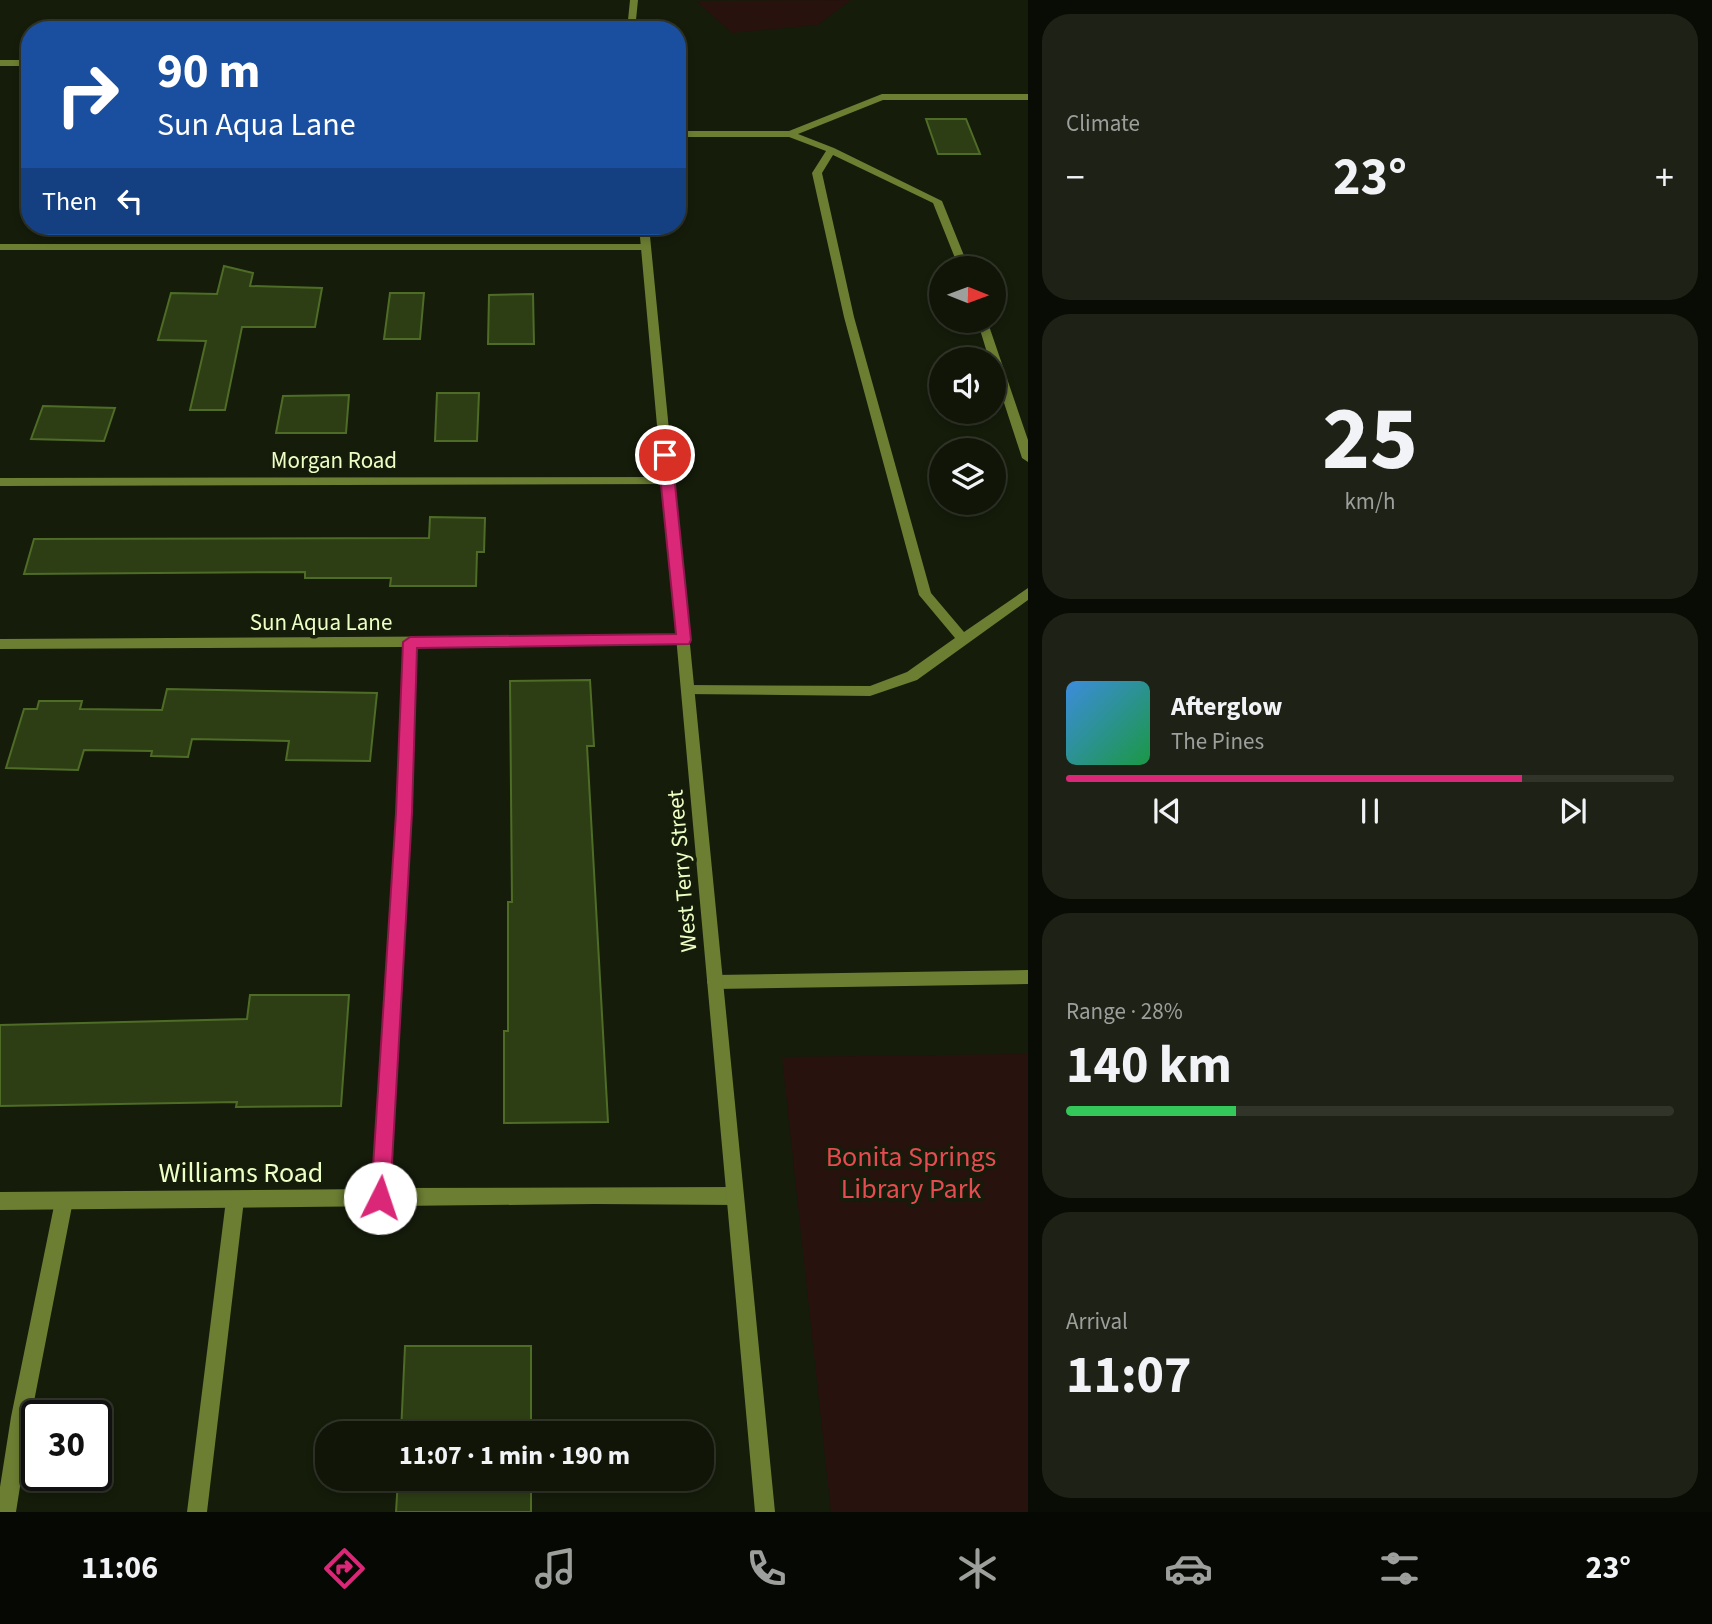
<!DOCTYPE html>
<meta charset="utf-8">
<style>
:root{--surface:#101508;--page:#1e2216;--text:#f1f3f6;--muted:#9c9f9c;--line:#303429;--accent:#db2777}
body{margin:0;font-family:"Source Sans 3",sans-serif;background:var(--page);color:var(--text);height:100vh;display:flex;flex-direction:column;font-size:26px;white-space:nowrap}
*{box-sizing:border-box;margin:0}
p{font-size:23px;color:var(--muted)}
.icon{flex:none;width:38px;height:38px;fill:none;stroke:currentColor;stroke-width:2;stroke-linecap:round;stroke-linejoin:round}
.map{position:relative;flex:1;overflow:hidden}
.panel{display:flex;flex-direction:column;gap:14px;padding:14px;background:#090c04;width:684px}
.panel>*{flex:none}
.hud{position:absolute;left:21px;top:21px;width:665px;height:214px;border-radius:28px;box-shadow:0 4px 10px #0003,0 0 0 2px var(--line);background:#1a4fa0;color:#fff;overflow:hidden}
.needle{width:46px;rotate:91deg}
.buttons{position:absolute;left:929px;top:256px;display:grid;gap:14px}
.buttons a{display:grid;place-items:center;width:77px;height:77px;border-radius:50%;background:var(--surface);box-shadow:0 4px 10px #0003,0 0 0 2px var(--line);font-size:35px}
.speed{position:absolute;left:21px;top:1400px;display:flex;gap:14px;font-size:35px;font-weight:700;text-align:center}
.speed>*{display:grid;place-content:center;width:91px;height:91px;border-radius:50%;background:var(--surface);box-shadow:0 4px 10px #0003,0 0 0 2px var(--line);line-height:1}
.speed .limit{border:4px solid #111;border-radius:10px;background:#fff;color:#111}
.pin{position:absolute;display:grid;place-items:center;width:60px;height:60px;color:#fff;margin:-30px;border:4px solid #fff;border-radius:50%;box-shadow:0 2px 7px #0007}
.me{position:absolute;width:77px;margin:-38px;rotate:4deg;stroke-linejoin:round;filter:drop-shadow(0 0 5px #0008)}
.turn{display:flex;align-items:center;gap:24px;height:147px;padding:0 21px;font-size:32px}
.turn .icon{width:91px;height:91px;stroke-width:2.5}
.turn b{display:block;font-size:49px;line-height:60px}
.then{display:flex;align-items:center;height:66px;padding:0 21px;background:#0003;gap:14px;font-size:26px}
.big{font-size:52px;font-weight:700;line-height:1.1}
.panel .tile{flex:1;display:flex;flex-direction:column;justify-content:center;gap:10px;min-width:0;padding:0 24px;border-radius:28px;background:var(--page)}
.panel .dial{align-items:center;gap:0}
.dial b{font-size:91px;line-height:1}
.song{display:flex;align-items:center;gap:21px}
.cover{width:84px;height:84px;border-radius:10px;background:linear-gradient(135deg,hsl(210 70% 55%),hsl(140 70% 35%))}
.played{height:7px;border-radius:4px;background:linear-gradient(90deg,var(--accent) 75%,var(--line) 75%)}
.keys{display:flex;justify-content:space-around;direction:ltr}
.heat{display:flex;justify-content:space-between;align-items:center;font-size:38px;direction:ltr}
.charge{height:10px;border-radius:5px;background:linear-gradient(90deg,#34c759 28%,var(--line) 0)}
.trip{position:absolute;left:315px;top:1421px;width:399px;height:70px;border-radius:28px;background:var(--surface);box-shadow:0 4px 10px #0003,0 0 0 2px var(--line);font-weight:700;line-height:70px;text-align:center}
.tab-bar{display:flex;height:112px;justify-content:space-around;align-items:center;background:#060803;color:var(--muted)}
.tab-bar .icon{width:49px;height:49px}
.tab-bar .active{color:var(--accent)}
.tab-bar b{font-size:32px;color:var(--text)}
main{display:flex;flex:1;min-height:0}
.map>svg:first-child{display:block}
.green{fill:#27120d}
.building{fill:#2d3e15;stroke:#4e6c26;stroke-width:2}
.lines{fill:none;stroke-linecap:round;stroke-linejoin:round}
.service{fill:#6b7e32;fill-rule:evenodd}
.minor{fill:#6b7e32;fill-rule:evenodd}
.tertiary{fill:#6b7e32;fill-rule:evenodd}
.route{fill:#db2777;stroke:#8e194d;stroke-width:2}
.labels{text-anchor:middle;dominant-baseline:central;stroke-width:7;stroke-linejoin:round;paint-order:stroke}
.street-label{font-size:23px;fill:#ecffc5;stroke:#151c0a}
.near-park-label{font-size:28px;fill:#e54b50;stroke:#151c0a}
.near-street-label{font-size:28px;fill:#ecffc5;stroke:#151c0a}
</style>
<main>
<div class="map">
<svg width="1028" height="1512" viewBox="0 0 1028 1512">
<rect width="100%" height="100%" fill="#151c0a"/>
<path class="green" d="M851,0L818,25L732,33L696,1Z
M1028,1054V1512H831L782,1057Z"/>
<path class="building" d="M926,119H966L980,154H938Z
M224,266L253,273L250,286L322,288L315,327H242L225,410H190L206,341L158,340L171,293L217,294Z
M390,293H424L420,339H384Z
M533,294L534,344H488L489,295Z
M437,393H479L477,441H435Z
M349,395L346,433H276L283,396Z
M43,406L115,408L104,441L31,439Z
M430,517L485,518L484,552H477L476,586H390L391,578H305V572L24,574L34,539L429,538Z
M590,680L594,746H587L608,1122L504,1123V1031H508V902H512L510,681Z
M167,689L377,693L370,761L286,760L289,741L192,739L188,757L151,756L152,751L84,750L78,770L6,768L24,709H37L39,701H82L80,709L162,710Z
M250,995H349L341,1106L236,1107L237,1102L0,1106V1025L247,1019Z
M405,1346H531V1433H401Z
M398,1479H531V1512H396Z"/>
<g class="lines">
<path class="service" d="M882,94H1028V100H883L798,134L834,148L942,201L969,268H959L933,203L833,155L822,173L854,317L931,593L964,632L1028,588V600L917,680L870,696L683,694L681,690L688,685L870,686L907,672L955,638L919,595L844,317L812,173L826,151L789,137H677V131H789Z
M977,320H987L1028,440V462L1022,458L994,372V359H989Z
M1028,970V984L715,989L709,987L707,982L709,977L715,975Z
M235,1191L241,1194L244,1200L207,1512H187L226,1200L229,1194Z
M64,1192L70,1195L73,1201L31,1417L16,1512H0V1487L11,1417L55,1201L58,1195Z"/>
<path class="minor" d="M0,60H30V66H0Z
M0,244H646L651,247L646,250H0Z
M667,477L673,481L671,484L0,486V478Z
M684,635L691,640L684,645L416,646L411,813L390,1188L735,1187L741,1190L744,1196L741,1202L735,1205L595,1204L0,1210V1192L373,1189L397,813L403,647L0,649V639Z"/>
<path class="tertiary" d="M630,0H638L635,30H627Z
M639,226H649L775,1512H755Z"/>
</g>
<path class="route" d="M665,451L672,455L691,640L689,644L417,648L412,813L390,1198L387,1205L380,1208L373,1205L371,1198L396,813L403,642L410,637L676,634L658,455Z"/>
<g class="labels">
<g class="street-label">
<text x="334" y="460">Morgan Road</text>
<text x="321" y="622">Sun Aqua Lane</text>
<text transform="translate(682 871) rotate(-95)">West Terry Street</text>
</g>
<g class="near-park-label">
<text x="911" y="1157">Bonita Springs<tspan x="911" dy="32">Library Park</tspan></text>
</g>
<g class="near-street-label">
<text x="241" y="1173">Williams Road</text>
</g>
</g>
</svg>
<div class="buttons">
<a><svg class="needle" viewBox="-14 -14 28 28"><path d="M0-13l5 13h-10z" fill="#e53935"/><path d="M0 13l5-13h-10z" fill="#9c9f9c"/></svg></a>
<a><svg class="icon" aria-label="sound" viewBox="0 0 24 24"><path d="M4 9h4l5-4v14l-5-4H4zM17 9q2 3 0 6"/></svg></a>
<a><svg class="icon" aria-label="layers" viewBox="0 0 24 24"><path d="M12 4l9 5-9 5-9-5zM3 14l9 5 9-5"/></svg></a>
</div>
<div class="speed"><div class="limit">30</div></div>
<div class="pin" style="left:665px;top:455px;background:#d93025"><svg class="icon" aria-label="arrive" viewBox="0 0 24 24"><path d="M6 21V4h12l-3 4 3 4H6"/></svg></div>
<svg class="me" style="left:380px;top:1198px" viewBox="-20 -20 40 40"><circle r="19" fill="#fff"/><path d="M0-13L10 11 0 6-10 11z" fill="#db2777"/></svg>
<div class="trip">11:07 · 1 min · 190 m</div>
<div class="hud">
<div class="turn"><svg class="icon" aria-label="right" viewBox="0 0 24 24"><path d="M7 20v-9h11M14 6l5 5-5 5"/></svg><div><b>90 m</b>Sun Aqua Lane</div></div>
<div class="then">Then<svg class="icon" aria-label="left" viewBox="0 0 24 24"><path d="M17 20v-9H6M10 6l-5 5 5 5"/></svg></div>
</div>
</div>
<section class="panel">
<div class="tile"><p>Climate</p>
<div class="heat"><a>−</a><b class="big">23°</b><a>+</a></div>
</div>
<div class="tile dial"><b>25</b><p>km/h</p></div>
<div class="tile">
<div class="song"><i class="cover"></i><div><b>Afterglow</b><p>The Pines</p></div></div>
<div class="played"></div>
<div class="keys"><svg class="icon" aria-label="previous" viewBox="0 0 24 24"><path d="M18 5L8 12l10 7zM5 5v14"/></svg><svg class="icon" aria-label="pause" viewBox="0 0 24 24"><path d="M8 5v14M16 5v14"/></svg><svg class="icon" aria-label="next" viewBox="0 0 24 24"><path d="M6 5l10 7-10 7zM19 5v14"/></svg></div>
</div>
<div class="tile"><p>Range · 28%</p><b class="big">140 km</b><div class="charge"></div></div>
<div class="tile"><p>Arrival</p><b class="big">11:07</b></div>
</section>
</main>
<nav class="tab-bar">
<b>11:06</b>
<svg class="icon active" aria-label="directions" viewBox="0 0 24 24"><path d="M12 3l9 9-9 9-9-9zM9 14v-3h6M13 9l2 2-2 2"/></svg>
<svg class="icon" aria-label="music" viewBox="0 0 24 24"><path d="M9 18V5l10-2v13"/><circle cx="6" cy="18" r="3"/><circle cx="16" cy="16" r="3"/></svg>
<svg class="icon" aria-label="phone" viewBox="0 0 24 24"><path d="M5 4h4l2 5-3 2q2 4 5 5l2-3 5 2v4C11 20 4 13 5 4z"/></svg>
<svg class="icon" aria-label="climate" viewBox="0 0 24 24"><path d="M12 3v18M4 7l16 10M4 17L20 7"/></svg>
<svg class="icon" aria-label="car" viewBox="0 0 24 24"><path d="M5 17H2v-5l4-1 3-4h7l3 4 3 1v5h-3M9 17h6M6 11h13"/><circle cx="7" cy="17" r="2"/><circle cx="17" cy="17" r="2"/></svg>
<svg class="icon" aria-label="filters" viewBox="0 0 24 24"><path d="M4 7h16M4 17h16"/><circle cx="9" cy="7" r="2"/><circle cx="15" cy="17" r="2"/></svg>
<b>23°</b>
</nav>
